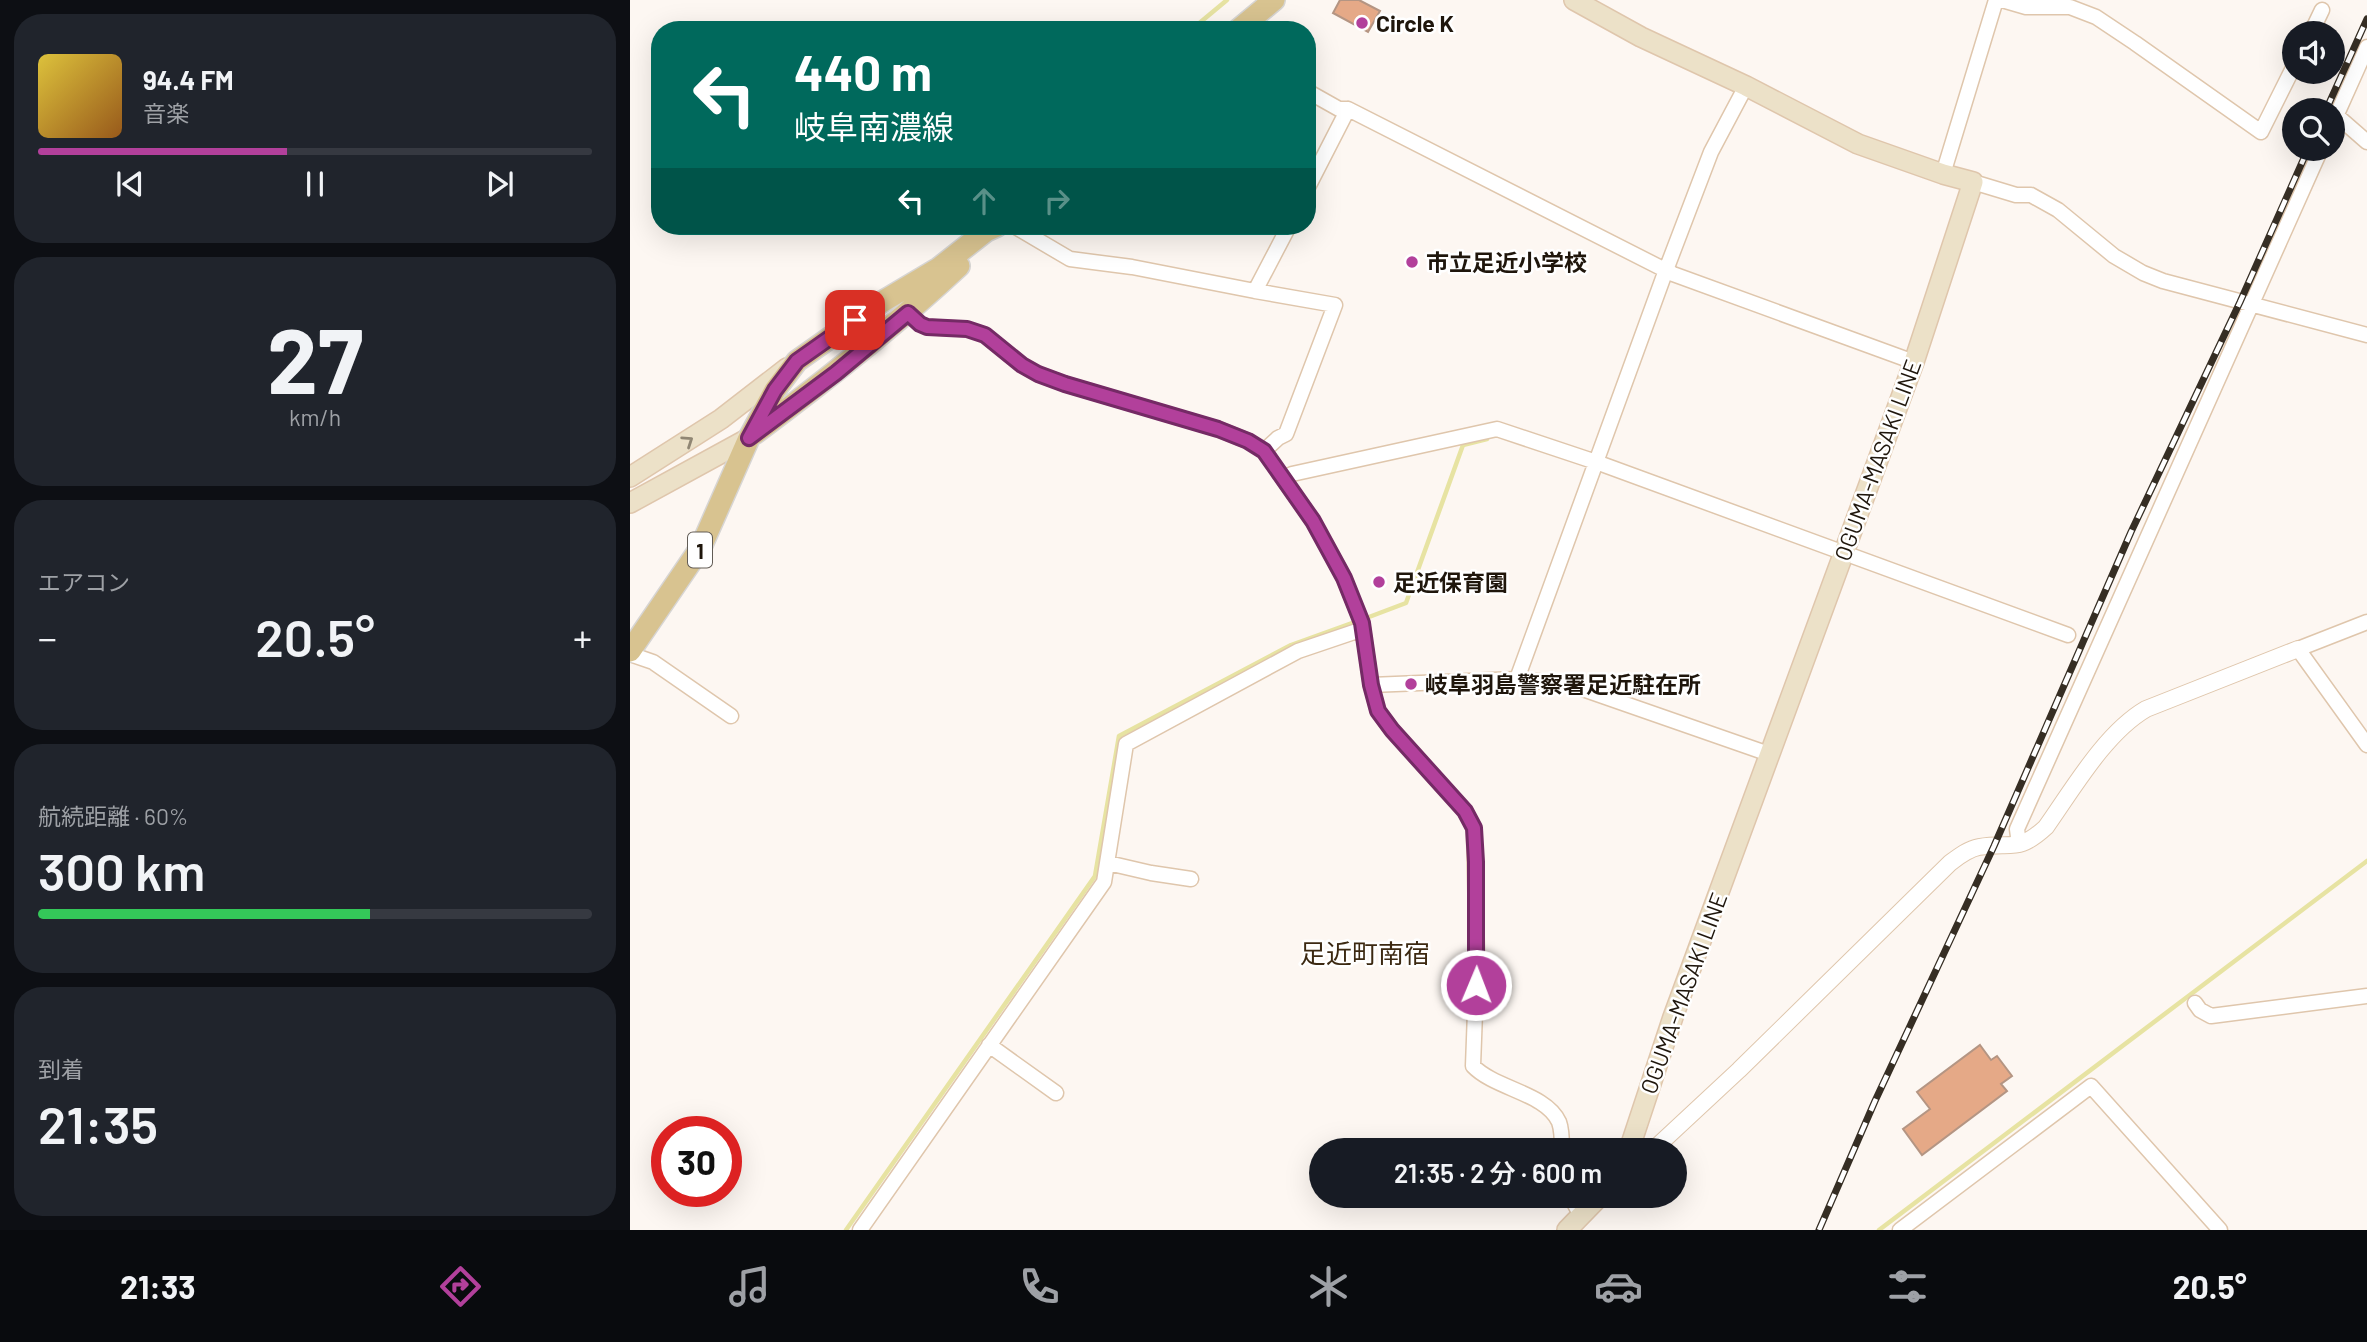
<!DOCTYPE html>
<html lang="ja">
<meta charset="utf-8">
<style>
:root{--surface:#171b24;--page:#20242c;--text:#f1f3f6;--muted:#9ea1a6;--line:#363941;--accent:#b2409b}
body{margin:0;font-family:Barlow,"Noto Sans JP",sans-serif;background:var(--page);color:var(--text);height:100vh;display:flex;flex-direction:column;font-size:26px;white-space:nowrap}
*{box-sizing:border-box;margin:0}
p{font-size:23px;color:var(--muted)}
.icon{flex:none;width:38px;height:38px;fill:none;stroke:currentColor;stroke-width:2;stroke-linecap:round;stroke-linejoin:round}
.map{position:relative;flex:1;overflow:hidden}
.panel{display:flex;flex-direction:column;gap:14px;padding:14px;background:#0d0f14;width:630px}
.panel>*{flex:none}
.hud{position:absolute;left:21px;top:21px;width:665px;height:214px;border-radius:28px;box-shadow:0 7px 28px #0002;background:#00695c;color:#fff;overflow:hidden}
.tools{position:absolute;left:1652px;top:21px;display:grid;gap:14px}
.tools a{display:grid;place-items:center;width:63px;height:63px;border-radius:50%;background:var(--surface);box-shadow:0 7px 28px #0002;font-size:35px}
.speed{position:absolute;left:21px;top:1116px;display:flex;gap:14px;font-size:35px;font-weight:700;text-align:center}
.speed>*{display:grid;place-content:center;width:91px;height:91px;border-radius:50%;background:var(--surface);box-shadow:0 7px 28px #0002;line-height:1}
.speed .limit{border:10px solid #d22;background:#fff;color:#111}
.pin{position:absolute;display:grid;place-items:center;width:60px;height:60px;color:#fff;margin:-30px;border-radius:14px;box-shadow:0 4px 10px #0006}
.me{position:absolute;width:77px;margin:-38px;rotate:1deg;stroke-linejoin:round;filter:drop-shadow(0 0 5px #0008)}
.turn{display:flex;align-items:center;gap:24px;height:147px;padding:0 28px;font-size:32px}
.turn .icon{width:91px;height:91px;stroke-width:2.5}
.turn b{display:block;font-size:49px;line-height:60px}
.lanes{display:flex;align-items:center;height:66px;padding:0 28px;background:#0003;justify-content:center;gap:35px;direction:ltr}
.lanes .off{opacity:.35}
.big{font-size:52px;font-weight:600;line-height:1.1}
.panel .tile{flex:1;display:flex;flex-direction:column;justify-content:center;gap:10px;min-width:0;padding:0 24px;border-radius:28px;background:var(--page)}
.panel .dial{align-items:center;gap:0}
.dial b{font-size:91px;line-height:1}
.song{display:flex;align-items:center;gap:21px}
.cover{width:84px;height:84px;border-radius:10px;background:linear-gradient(135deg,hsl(50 70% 55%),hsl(30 70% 35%))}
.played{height:7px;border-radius:4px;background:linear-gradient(90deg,var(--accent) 45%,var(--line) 45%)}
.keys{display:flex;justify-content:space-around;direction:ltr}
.heat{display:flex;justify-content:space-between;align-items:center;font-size:38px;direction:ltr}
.charge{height:10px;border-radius:5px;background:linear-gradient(90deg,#34c759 60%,var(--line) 0)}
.trip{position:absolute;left:679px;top:1138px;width:378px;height:70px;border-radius:35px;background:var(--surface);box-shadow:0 7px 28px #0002;font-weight:600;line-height:70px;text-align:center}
.menu{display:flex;height:112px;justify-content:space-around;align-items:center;background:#090b0e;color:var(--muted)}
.menu .icon{width:49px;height:49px}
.menu .current{color:var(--accent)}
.menu b{font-size:32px;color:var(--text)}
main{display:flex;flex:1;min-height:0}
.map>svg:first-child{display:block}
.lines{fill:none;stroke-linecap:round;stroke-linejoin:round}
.stream{stroke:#e7e3a2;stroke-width:4.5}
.building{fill:#e5a987;stroke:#b49583;stroke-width:2}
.minor-casing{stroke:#dfc6ac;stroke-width:17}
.tertiary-casing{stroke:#dfc6ac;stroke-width:18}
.secondary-casing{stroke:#dfc6ac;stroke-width:22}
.primary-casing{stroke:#d7d5d3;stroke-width:24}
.minor{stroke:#fff;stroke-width:14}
.tertiary{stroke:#fff;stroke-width:16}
.secondary{stroke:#ece1c8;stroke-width:19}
.primary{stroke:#d8c390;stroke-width:21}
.rail-casing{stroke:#362e24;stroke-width:7}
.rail{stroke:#fff;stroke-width:4.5;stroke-dasharray:13;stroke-linecap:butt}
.oneway{stroke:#908673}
.route-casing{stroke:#742a65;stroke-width:18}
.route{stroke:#b2409b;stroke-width:12}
.poi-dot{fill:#b2409b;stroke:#fff;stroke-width:2.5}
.labels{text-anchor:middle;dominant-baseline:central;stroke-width:5;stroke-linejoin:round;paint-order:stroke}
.shield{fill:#fff;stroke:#625c55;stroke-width:2}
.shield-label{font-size:21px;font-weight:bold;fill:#1f160c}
.poi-label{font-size:23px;font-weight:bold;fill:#1f160c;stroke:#fff;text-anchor:start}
.street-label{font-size:23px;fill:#1f160c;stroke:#fff}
.quarter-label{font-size:26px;fill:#3c2912;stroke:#fff}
</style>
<main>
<section class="panel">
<div class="tile">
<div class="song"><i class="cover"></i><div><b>94.4 FM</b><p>音楽</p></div></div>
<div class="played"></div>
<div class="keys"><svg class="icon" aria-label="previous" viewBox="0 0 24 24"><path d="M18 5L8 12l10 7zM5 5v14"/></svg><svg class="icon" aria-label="pause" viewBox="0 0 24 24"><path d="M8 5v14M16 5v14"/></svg><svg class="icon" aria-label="next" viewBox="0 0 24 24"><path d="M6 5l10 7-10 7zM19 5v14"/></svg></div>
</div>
<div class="tile dial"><b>27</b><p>km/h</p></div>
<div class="tile"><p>エアコン</p>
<div class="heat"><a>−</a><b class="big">20.5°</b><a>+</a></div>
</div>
<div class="tile"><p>航続距離 · 60%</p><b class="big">300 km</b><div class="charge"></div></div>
<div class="tile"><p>到着</p><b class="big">21:35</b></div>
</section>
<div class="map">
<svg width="1737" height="1230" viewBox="0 0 1737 1230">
<rect width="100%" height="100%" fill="#fdf7f2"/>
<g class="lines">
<path class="stream" d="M561,30L597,0
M739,617L776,603L833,445L857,439
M216,1230L465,876L489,736L661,645L722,623
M1249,1230L1737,861"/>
</g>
<path class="building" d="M710,0H729L750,11L738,32L703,13Z
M1350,1045L1361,1060L1367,1056L1382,1076L1371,1084L1377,1091L1292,1155L1273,1129L1300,1109L1287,1092Z"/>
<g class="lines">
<defs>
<path id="minor" d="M1372,0L1396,7H1440L1466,17L1505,43L1631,132L1664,66
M1681,33L1692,10
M677,91L709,109H718L1043,274L1284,362
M1706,115L1737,142
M1703,123L1737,47
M1313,174L1366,0
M1343,182L1386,195H1401L1428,210L1484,256L1513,273L1533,281L1737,335
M677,189L718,109
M384,226L440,259L502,267L625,291
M278,313L290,324L297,327L337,329L355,335L392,365L408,374L435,384L588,429L618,441L634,451L683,521L714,578L732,623L741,685L748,711L762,730L835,811L844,828L847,958L843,1066C865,1089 916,1093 929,1122C932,1130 932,1142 932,1150
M634,451L648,438L656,434L705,305L625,291L659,226
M654,478L662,474L867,429L966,462L1438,635
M1737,622L1668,649L1737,745
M0,654L23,662L101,716
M887,679L1036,270L1081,152L1116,86
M741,685L887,679L938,684L1139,754
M1389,844L1387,829L1691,149
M478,863L521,873L561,879
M1565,1003L1570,1010L1581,1016L1737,996
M359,1045L426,1093
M940,1195L951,1216
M230,1230L474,882L496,744L668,651L733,629
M1270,1230L1461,1086L1590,1230"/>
<path id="tertiary" d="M1023,1150L1109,1070L1320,863C1328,857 1338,849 1349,847C1381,841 1387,854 1416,827C1443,789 1475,733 1516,709L1668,649"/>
<path id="secondary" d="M944,0L1011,37L1116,86L1228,144L1313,174L1343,182L1284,362L1043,1017L999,1150
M0,477L91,419L157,368
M0,503L119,438
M937,1230L971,1195"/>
<path id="primary" d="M608,30L644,0
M124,434C195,381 264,327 329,266
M0,651L71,547L119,438L145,390L167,361L245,306L309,268L356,231L367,226"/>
</defs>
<use href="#minor" class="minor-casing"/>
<use href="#tertiary" class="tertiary-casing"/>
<use href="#secondary" class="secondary-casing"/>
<use href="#primary" class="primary-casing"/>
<use href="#minor" class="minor"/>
<use href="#tertiary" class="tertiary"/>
<use href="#secondary" class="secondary"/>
<use href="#primary" class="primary"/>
<defs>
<path id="rail" d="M1696,110L1737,19
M1189,1230L1245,1101L1364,846L1501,532L1610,302L1678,149"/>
</defs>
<use href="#rail" class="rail-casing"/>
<use href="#rail" class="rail"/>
</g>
<defs><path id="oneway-chevron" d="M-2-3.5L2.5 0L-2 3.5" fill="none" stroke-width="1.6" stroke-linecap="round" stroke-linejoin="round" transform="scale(1.75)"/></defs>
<use class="oneway" href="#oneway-chevron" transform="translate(58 441) rotate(-34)"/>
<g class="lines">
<defs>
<path id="route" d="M225,320L167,361L145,390L119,438L206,373L278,313L290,324L297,327L337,329L355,335L392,365L408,374L435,384L588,429L618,441L634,451L683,521L714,578L732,623L741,685L748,711L762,730L835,811L844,828L846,862V985"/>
</defs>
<use href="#route" class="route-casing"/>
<use href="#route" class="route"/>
</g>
<g class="poi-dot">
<circle cx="732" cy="23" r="7"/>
<circle cx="782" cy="262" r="7"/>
<circle cx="749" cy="582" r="7"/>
<circle cx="781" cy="684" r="7"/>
</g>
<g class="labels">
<rect class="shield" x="58" y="532.5" width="24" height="35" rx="5"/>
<g class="shield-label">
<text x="70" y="550">1</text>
</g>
<g class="poi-label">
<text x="746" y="23">Circle K</text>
<text x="796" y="262">市立足近小学校</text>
<text x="763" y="582">足近保育園</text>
<text x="795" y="684">岐阜羽島警察署足近駐在所</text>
</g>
<g class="street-label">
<text transform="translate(1247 460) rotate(-70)">OGUMA-MASAKI LINE</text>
<text transform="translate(1053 993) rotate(-70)">OGUMA-MASAKI LINE</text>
</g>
<g class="quarter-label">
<text x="735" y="952">足近町南宿</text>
</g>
</g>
</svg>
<div class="tools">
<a><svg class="icon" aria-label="sound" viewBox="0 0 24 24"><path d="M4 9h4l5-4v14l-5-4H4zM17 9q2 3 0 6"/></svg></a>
<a><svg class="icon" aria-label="search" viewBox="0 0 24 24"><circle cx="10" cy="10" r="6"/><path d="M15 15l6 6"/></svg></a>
</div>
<div class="speed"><div class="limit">30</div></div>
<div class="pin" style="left:225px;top:320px;background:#d93025"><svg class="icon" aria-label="arrive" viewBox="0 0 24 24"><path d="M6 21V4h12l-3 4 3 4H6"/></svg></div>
<svg class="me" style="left:846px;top:985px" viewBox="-20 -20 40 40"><circle r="17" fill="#b2409b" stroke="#fff" stroke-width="3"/><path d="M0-11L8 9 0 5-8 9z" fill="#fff"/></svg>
<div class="trip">21:35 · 2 分 · 600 m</div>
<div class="hud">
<div class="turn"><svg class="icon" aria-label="left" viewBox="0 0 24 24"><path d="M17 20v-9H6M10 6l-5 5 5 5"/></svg><div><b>440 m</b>岐阜南濃線</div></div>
<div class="lanes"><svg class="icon" aria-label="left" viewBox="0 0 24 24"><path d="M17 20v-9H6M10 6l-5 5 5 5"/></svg><svg class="icon off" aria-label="ahead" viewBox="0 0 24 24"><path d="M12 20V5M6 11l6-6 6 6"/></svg><svg class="icon off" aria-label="right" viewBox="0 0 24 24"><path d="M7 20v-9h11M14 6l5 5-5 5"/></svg></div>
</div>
</div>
</main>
<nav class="menu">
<b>21:33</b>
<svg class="icon current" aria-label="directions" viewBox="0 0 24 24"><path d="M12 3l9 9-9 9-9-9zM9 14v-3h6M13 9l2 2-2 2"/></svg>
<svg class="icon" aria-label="music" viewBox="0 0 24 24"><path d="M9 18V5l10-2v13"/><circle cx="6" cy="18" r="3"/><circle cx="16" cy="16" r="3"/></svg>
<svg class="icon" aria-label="phone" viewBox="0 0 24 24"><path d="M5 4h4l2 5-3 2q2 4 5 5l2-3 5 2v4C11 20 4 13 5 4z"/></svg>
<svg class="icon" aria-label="climate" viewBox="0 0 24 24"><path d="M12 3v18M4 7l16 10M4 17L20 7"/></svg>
<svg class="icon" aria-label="car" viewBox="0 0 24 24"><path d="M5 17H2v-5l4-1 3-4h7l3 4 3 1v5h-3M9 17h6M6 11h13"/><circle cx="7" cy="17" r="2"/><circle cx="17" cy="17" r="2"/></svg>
<svg class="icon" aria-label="filters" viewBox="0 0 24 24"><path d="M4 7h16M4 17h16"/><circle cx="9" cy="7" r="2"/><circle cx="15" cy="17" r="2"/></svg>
<b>20.5°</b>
</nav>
